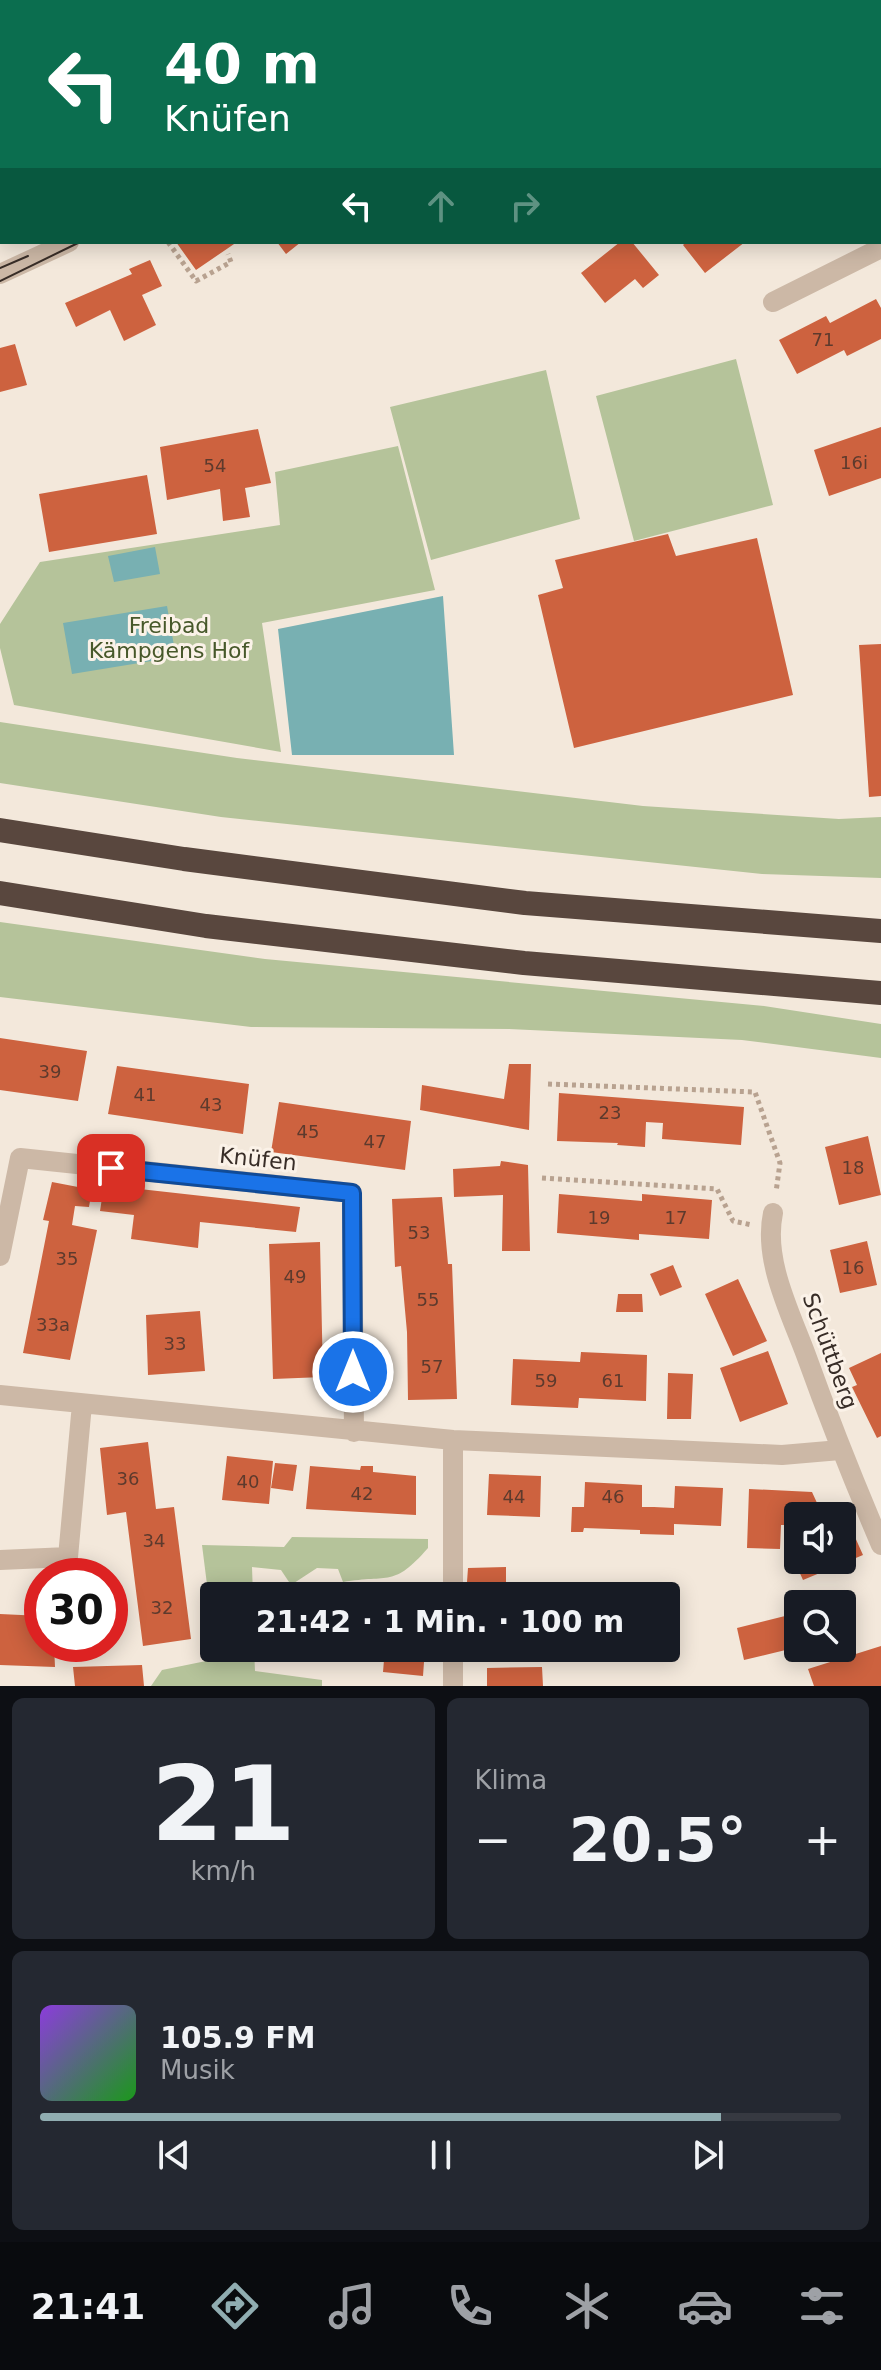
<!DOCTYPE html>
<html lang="de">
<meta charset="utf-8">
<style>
:root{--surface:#171b24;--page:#242831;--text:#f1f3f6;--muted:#9ea1a6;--line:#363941;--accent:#90adb1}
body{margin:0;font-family:"DejaVu Sans",sans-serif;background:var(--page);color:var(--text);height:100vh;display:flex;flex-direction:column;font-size:30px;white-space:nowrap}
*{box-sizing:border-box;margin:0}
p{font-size:26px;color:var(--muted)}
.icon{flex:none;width:44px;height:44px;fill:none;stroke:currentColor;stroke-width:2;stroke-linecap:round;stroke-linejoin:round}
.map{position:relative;height:1686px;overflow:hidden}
.side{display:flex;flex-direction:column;gap:12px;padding:12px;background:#0d0f14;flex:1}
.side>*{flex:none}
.banner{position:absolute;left:0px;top:0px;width:882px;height:244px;box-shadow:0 4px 20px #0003;background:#0b6e4f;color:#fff;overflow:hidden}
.controls{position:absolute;left:784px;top:1502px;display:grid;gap:16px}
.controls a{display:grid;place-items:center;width:72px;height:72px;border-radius:8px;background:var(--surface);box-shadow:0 4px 20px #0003;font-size:40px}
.speed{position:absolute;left:24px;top:1558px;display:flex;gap:16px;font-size:40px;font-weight:700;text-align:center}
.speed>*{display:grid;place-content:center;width:104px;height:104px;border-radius:50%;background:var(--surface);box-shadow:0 4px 20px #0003;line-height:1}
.speed .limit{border:12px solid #d22;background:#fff;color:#111}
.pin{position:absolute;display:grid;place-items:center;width:68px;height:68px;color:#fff;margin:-34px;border-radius:16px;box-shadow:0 4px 12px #0006}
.me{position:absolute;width:88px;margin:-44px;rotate:0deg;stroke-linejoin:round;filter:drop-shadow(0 0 6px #0008)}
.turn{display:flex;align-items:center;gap:28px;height:168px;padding:0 32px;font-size:36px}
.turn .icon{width:104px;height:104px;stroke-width:2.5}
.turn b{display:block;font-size:56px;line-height:68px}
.lanes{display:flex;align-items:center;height:76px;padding:0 32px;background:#0003;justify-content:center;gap:40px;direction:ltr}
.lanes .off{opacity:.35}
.big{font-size:60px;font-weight:600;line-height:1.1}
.side .card{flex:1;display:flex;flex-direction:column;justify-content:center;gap:12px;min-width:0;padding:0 28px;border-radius:12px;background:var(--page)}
.side .dial{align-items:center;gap:0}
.dial b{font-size:104px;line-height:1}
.song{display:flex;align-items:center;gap:24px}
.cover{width:96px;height:96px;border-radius:12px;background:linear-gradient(135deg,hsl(270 70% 55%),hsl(120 70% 35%))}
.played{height:8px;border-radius:4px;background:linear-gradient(90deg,var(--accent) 85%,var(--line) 85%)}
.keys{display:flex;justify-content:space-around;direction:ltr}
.heat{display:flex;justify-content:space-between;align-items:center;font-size:44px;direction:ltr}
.side .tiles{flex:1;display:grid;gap:12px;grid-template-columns:1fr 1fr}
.card:last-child{grid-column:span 2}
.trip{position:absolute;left:200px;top:1582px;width:480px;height:80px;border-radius:8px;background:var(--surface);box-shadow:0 4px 20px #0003;font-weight:600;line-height:80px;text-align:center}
.tab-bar{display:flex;height:128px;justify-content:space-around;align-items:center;background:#090b0e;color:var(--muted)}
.tab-bar .icon{width:56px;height:56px}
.tab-bar .current{color:var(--accent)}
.tab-bar b{font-size:36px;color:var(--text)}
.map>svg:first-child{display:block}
.green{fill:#b5c39a}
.water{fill:#78b0b2}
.building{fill:#cd623f}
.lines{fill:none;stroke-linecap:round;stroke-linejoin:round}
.path{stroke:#b8a290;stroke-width:5;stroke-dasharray:4 4;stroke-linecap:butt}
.minor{stroke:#ccb8a6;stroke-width:20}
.highway{stroke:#59473e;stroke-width:24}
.tram{stroke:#382d27;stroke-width:2}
.route-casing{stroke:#114b97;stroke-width:20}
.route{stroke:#1a73e8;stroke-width:14}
.labels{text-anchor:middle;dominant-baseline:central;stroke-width:6;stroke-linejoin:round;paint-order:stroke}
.number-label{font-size:18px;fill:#5d3a2d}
.park-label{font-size:22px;fill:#47582a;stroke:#fbf2e8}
.street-label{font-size:22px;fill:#382d27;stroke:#fbf2e8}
</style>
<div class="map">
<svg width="881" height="1686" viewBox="0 0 881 1686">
<rect width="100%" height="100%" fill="#f3e8db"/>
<path class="green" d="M736,359L773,505L634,541L596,396Z
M546,370L580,519L431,560L390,407Z
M398,446L435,590L262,623L281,752L14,705L0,648V624L40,562L280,525L275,472Z
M0,722L237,758L643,806L839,819L881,817V878L762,874L221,817L0,783Z
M0,922L265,959L764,1006L881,1024V1058L742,1040L509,1029L251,1027L0,997Z
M292,1537L428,1539V1548C393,1588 390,1574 343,1582L338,1569L317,1568L291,1585L281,1570L252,1567L253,1596H214V1640L202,1545L284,1547Z
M215,1648H254L255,1671L322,1680V1686H151L162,1670L216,1659Z"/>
<path class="water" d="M155,547L160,574L114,582L108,556Z
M443,596L454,755H292L278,629Z
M167,606L176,657L72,674L63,623Z"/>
<path class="building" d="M176,242H237L196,270Z
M277,242H301L286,254Z
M620,242H632L659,275L643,288L635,279L605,303L581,273Z
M686,242H745L705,273L683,245Z
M150,260L162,286L142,295L156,325L124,341L110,310L76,327L65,303L132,274L129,269Z
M876,299L881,308V339L847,356L844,350L797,374L779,340L826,316L830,323Z
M15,344L27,385L0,392V348Z
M881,427V478L829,496L814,450Z
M258,429L271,483L245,488L250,517L223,521L220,489L167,500L160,447Z
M147,475L157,534L49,552L39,494Z
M668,534L676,556L757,538L793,695L574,748L538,595L563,588L555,560Z
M881,644V796L869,797L859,645Z
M0,1038L87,1051L78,1101L0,1090Z
M509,1064H531L529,1130L420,1110L422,1085L504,1099Z
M117,1066L249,1084L243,1134L108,1114Z
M559,1093L744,1107L741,1145L662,1139L663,1123L646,1122L645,1147L617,1145L618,1143L557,1141Z
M279,1102L411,1121L405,1170L271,1152Z
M868,1136L881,1195L839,1205L825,1147Z
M501,1161L528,1165L530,1251H502L503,1195L454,1197L453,1169L500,1166Z
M80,1180L93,1183L89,1207L75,1206L72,1225L97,1230L70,1360L23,1353L49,1221L43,1220L52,1182L78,1187Z
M104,1185L300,1207L296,1232L200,1222L198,1248L131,1239L134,1215L100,1211Z
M559,1194L642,1201V1194L712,1200L709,1239L639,1234V1240L557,1233Z
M442,1197L448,1264H452L457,1399L408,1400L407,1332L401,1266L395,1267L392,1199Z
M867,1241L877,1285L840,1293L830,1250Z
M320,1242L323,1377L273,1379L269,1244Z
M673,1265L682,1287L660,1296L650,1274Z
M738,1279L767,1341L733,1356L705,1294Z
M618,1294H642L643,1312H616Z
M200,1311L205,1371L148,1375L146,1315Z
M768,1351L788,1404L740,1422L720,1368Z
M581,1352L647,1355L646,1401L579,1398L578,1408L511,1405L513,1359L580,1362Z
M881,1353V1436L877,1438L852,1387L857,1385L849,1368Z
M668,1373L693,1374L691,1419H667Z
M148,1442L156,1509L174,1507L191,1639L143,1646L126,1512L107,1515L100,1448Z
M227,1456L273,1461L269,1504L222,1500Z
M275,1463L297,1465L293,1491L271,1488Z
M310,1466L360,1470L361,1466H373V1472L416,1476V1515L306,1509Z
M489,1474L541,1476L540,1517L487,1515Z
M585,1482L642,1485V1507H654L674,1508L675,1486L723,1488L721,1526L674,1524V1535L640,1534V1530L584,1528L583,1532H571L572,1507H584Z
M749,1489L812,1492L823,1516H798V1522L794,1513L792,1525H781L780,1549L747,1548Z
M842,1508L863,1555L803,1580L793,1558L798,1555V1560H842V1516H827Z
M506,1567V1588H550L551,1596H466L468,1568Z
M0,1614L42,1616V1644H54L55,1667L0,1665Z
M793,1614L798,1647L744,1660L737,1628Z
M676,1640L678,1659L659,1661L658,1648H666V1641Z
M881,1646V1686H814L808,1669Z
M385,1648H425L423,1676L383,1672Z
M142,1665L144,1686H75L73,1667Z
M542,1667L543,1686H487V1668Z"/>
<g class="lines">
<path class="path" d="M135,0L136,2
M229,0L230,2
M409,0L411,2
M492,0L494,2
M168,242L196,281L231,262L228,254
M548,1084L755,1092L780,1163L776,1192
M542,1178L717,1189L733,1221L752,1225"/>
<path class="minor" d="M775,0L777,2
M337,2L339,0
M678,2L680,0
M880,105L881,106
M0,274L69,242
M773,302L881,248
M773,1213C763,1260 790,1312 806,1355C829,1419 854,1482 881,1545
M0,1256L20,1158L352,1193L354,1432
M0,1395L453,1440L782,1455L840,1450
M453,1440V1596
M0,1560L68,1557L82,1404
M453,1648V1686"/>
<path class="highway" d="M0,830L184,859L525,903L881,931
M0,893L206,926L524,963L881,993"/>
<path class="tram" d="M329,2L331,0
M345,2L347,0
M0,268L28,256
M0,281L80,242"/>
</g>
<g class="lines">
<defs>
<path id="route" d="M111,1168L352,1193L353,1372"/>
</defs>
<use href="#route" class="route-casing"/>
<use href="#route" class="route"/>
</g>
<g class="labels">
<g class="number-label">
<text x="823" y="339">71</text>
<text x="854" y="462">16i</text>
<text x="215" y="465">54</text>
<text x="50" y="1071">39</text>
<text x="145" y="1094">41</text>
<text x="211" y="1104">43</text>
<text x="610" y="1112">23</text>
<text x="308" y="1131">45</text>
<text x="375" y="1141">47</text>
<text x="853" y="1167">18</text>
<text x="599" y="1217">19</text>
<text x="676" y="1217">17</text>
<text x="419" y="1232">53</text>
<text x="67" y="1258">35</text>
<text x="853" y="1267">16</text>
<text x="295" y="1276">49</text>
<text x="428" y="1299">55</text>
<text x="53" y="1324">33a</text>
<text x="175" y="1343">33</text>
<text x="432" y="1366">57</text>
<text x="546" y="1380">59</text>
<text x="613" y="1380">61</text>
<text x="128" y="1478">36</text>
<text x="248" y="1481">40</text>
<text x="362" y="1493">42</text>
<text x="514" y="1496">44</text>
<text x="613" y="1496">46</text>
<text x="154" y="1540">34</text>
<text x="162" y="1607">32</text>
</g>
<g class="park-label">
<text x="169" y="625">Freibad<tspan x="169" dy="25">Kämpgens Hof</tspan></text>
</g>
<g class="street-label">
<text transform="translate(258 1159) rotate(6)">Knüfen</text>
<text transform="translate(830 1351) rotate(70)">Schüttberg</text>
</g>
</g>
</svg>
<div class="controls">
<a><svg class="icon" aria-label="sound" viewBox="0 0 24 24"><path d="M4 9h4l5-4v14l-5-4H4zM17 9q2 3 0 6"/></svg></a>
<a><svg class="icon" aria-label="search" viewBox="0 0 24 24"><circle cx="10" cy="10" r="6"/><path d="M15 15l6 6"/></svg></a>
</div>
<div class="speed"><div class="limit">30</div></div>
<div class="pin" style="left:111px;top:1168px;background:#d93025"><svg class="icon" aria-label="arrive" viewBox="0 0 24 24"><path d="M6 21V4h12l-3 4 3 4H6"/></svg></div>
<svg class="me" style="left:353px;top:1372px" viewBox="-20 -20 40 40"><circle r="17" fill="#1a73e8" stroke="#fff" stroke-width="3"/><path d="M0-11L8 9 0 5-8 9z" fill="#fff"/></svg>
<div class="trip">21:42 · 1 Min. · 100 m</div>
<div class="banner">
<div class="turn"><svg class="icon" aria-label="left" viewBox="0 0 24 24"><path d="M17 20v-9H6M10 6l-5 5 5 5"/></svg><div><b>40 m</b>Knüfen</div></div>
<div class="lanes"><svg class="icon" aria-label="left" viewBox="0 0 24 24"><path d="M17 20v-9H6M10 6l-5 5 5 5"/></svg><svg class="icon off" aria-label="ahead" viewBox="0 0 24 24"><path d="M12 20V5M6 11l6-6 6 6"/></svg><svg class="icon off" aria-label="right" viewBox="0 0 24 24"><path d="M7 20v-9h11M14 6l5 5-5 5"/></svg></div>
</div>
</div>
<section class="side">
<div class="tiles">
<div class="card dial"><b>21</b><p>km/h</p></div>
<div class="card"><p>Klima</p>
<div class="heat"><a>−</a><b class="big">20.5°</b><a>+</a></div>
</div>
<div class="card">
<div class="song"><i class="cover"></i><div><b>105.9 FM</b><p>Musik</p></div></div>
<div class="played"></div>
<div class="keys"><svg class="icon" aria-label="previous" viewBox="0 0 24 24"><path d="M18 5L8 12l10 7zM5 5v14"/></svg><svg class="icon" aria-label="pause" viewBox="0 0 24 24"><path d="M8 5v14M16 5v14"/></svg><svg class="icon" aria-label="next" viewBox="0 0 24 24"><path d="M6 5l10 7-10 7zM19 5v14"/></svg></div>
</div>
</div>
</section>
<nav class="tab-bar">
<b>21:41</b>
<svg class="icon current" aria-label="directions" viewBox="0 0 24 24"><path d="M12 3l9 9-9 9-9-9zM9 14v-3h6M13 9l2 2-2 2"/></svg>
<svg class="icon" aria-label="music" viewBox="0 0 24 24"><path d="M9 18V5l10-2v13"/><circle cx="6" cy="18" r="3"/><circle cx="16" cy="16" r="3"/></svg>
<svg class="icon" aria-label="phone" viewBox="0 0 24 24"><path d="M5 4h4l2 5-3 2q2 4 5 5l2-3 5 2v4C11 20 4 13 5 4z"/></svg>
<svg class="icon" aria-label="climate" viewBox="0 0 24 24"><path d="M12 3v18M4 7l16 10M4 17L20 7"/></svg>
<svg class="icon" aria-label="car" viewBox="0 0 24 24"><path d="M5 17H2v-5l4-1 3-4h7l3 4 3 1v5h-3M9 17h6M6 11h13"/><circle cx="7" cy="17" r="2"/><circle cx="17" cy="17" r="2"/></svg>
<svg class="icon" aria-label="filters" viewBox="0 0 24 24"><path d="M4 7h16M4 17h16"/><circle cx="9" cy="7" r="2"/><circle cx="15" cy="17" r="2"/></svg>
</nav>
